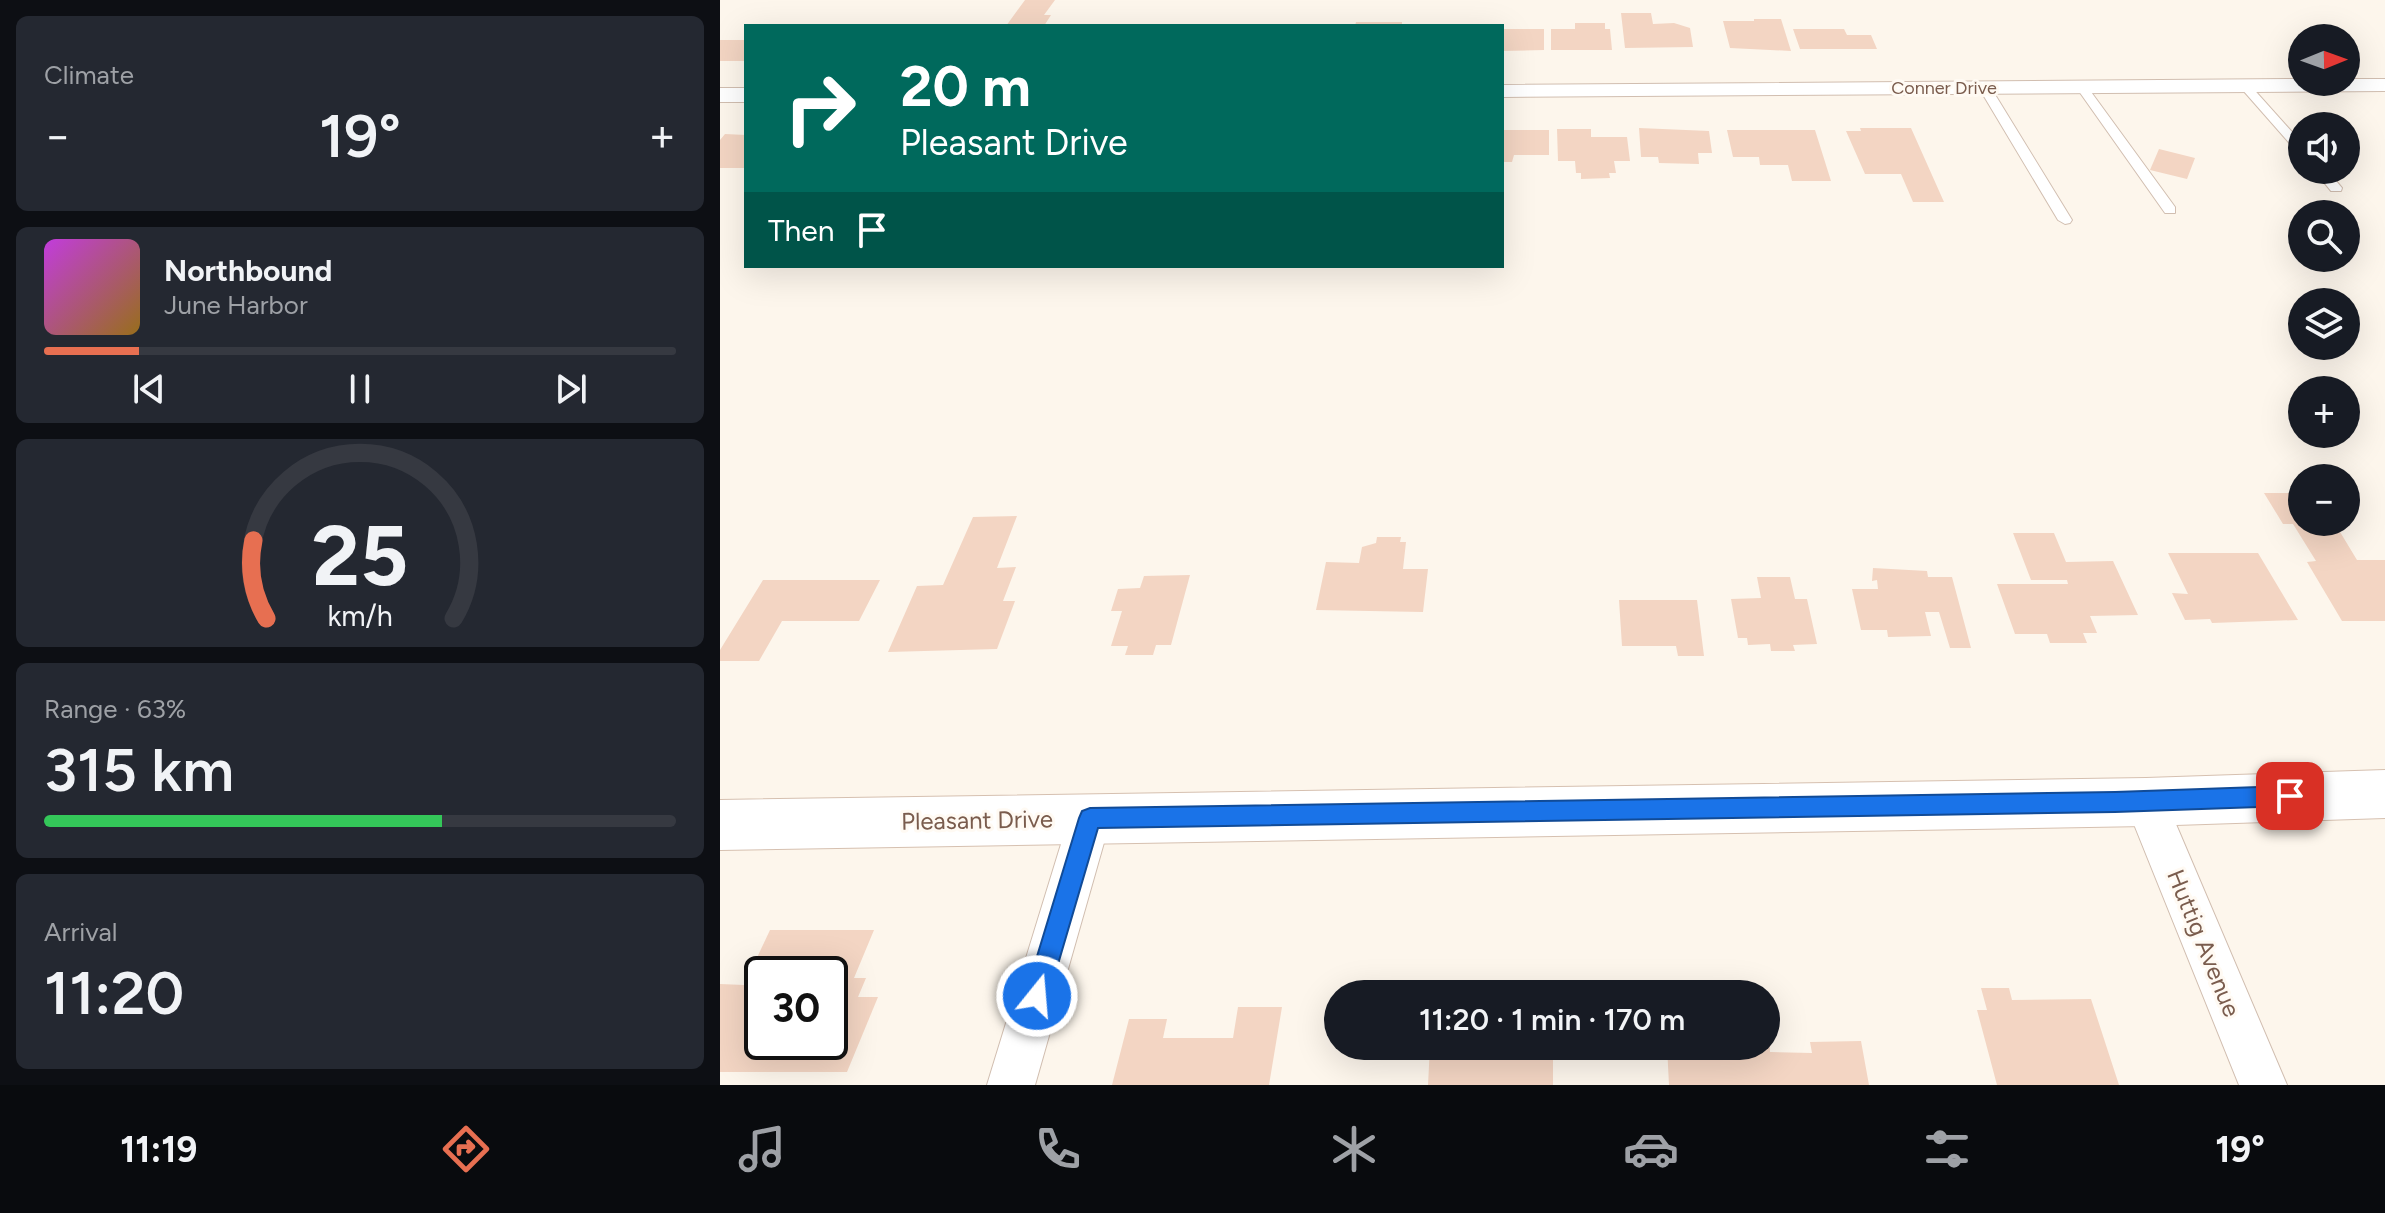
<!DOCTYPE html>
<meta charset="utf-8">
<style>
:root{--surface:#171b24;--page:#242831;--text:#f1f3f6;--muted:#9ea1a6;--line:#363941;--accent:#e76f51}
body{margin:0;font-family:Figtree,sans-serif;background:var(--page);color:var(--text);height:100vh;display:flex;flex-direction:column;font-size:30px;white-space:nowrap}
*{box-sizing:border-box;margin:0}
p{font-size:26px;color:var(--muted)}
.icon{flex:none;width:44px;height:44px;fill:none;stroke:currentColor;stroke-width:2;stroke-linecap:round;stroke-linejoin:round}
.map{position:relative;flex:1;overflow:hidden}
.side{display:flex;flex-direction:column;gap:16px;padding:16px;background:#0d0f14;width:720px}
.side>*{flex:none}
.top-card{position:absolute;left:24px;top:24px;width:760px;height:244px;border-radius:0px;box-shadow:0 8px 32px #0002;background:#00695c;color:#fff;overflow:hidden}
.needle{width:52px;rotate:89deg}
.controls{position:absolute;left:1568px;top:24px;display:grid;gap:16px}
.controls a{display:grid;place-items:center;width:72px;height:72px;border-radius:50%;background:var(--surface);box-shadow:0 8px 32px #0002;font-size:40px}
.speed{position:absolute;left:24px;top:956px;display:flex;gap:16px;font-size:40px;font-weight:700;text-align:center}
.speed>*{display:grid;place-content:center;width:104px;height:104px;border-radius:50%;background:var(--surface);box-shadow:0 8px 32px #0002;line-height:1}
.speed .limit{border:4px solid #111;border-radius:12px;background:#fff;color:#111}
.pin{position:absolute;display:grid;place-items:center;width:68px;height:68px;color:#fff;margin:-34px;border-radius:16px;box-shadow:0 4px 12px #0006}
.me{position:absolute;width:88px;margin:-44px;rotate:17deg;stroke-linejoin:round;filter:drop-shadow(0 0 6px #0008)}
.turn{display:flex;align-items:center;gap:28px;height:168px;padding:0 24px;font-size:36px}
.turn .icon{width:104px;height:104px;stroke-width:2.5}
.turn b{display:block;font-size:56px;line-height:68px}
.then{display:flex;align-items:center;height:76px;padding:0 24px;background:#0003;gap:16px;font-size:30px}
.big{font-size:60px;font-weight:600;line-height:1.1}
.side .widget{flex:1;display:flex;flex-direction:column;justify-content:center;gap:12px;min-width:0;padding:0 28px;border-radius:12px;background:var(--page)}
.side .dial{align-items:center;gap:0}
.dial svg{height:208px;overflow:visible;fill:none;stroke:var(--line);stroke-width:7;stroke-linecap:round;text-anchor:middle}
.dial text{fill:var(--text);stroke:none}
.song{display:flex;align-items:center;gap:24px}
.cover{width:96px;height:96px;border-radius:12px;background:linear-gradient(135deg,hsl(290 70% 55%),hsl(40 70% 35%))}
.played{height:8px;border-radius:4px;background:linear-gradient(90deg,var(--accent) 15%,var(--line) 15%)}
.keys{display:flex;justify-content:space-around;direction:ltr}
.heat{display:flex;justify-content:space-between;align-items:center;font-size:44px;direction:ltr}
.charge{height:12px;border-radius:6px;background:linear-gradient(90deg,#34c759 63%,var(--line) 0)}
.trip{position:absolute;left:604px;top:980px;width:456px;height:80px;border-radius:40px;background:var(--surface);box-shadow:0 8px 32px #0002;font-weight:600;line-height:80px;text-align:center}
.dock{display:flex;height:128px;justify-content:space-around;align-items:center;background:#090b0e;color:var(--muted)}
.dock .icon{width:56px;height:56px}
.dock .on{color:var(--accent)}
.dock b{font-size:36px;color:var(--text)}
main{display:flex;flex:1;min-height:0}
.map>svg:first-child{display:block}
.building{fill:#f3d5c3;fill-rule:evenodd}
.lines{fill:none;stroke-linecap:round;stroke-linejoin:round}
.lane-casing{stroke:#d1beb0;stroke-width:2}
.street-casing{stroke:#d1beb0;stroke-width:2}
.secondary-casing{stroke:#d6c0b0;stroke-width:2}
.lane{fill:#fff;fill-rule:evenodd}
.street{fill:#fff;fill-rule:evenodd}
.secondary{fill:#fff;fill-rule:evenodd}
.route{fill:#1a73e8;stroke:#114b97;stroke-width:2}
.labels{text-anchor:middle;dominant-baseline:central;stroke-width:6;stroke-linejoin:round;paint-order:stroke}
.far-street-label{font-size:18px;fill:#7a5c4d;stroke:#fffaf3}
.near-street-label{font-size:24px;fill:#7a5c4d;stroke:#fffaf3}
</style>
<main>
<section class="side">
<div class="widget"><p>Climate</p>
<div class="heat"><a>−</a><b class="big">19°</b><a>+</a></div>
</div>
<div class="widget">
<div class="song"><i class="cover"></i><div><b>Northbound</b><p>June Harbor</p></div></div>
<div class="played"></div>
<div class="keys"><svg class="icon" aria-label="previous" viewBox="0 0 24 24"><path d="M18 5L8 12l10 7zM5 5v14"/></svg><svg class="icon" aria-label="pause" viewBox="0 0 24 24"><path d="M8 5v14M16 5v14"/></svg><svg class="icon" aria-label="next" viewBox="0 0 24 24"><path d="M6 5l10 7-10 7zM19 5v14"/></svg></div>
</div>
<div class="widget dial"><svg viewBox="0 0 100 80">
<path d="M14 69A42 42 0 1 1 86 69"/>
<path d="M14 69A42 42 0 0 1 9 39" stroke="#e76f51"/>
<text x="50" y="56" font-size="32" font-weight="700">25</text>
<text x="50" y="72" font-size="11">km/h</text>
</svg></div>
<div class="widget"><p>Range · 63%</p><b class="big">315 km</b><div class="charge"></div></div>
<div class="widget"><p>Arrival</p><b class="big">11:20</b></div>
</section>
<div class="map">
<svg width="1665" height="1085" viewBox="0 0 1665 1085">
<rect width="100%" height="100%" fill="#fdf6ec"/>
<path class="building" d="M305,0H335L324,15H331L324,26H286Z
M901,13H931L933,24L954,23L970,28L973,47L905,48Z
M1034,19H1061L1071,51L1010,48L1003,21H1034Z
M636,22H682V26H635Z
M855,23H885V29H890L892,50H831V29H855Z
M782,29H824V50L782,51Z
M1073,29H1124L1127,35H1151L1157,49H1080Z
M0,40H26V61H0Z
M919,128L989,131L992,153H978L979,164L939,163L938,157H921Z
M1140,128H1191L1224,202H1193L1181,174H1145L1126,131H1141Z
M837,129H871V137H907L910,161H894L896,173H889L890,178L861,179V173H856L855,161H838Z
M782,130H829V155H794L792,162H782Z
M1007,130H1095L1111,181H1072L1068,165H1040L1039,157H1013Z
M5,134L26,135V168H0V140Z
M1439,149L1475,158L1467,179L1430,170Z
M1544,493H1582V522H1614L1637,560H1665V621H1622L1587,562L1596,561L1573,524H1563Z
M297,516L277,568L296,567L283,601H295L277,649L168,652L197,586L223,585L253,517Z
M1293,533H1334L1346,562L1393,561L1418,615L1370,616L1377,633H1363L1367,643H1330L1327,634H1295L1277,584H1348L1347,580H1311Z
M657,537H681L680,542H686L683,569H708L703,612L596,610L606,562L639,563L642,547L656,543Z
M1448,553H1538L1578,620L1492,623L1490,619L1465,620L1452,593L1468,594Z
M1153,568L1207,571L1208,577H1232L1251,648H1230L1219,612H1205L1211,636L1168,637L1167,630H1141L1132,589H1158L1157,580L1152,581Z
M470,575L451,645H436L433,655H405L408,646H391L402,611H391L398,589L420,588L424,576Z
M1037,577H1070L1075,599H1087L1097,644L1073,645L1075,651H1051L1050,644L1028,645L1027,638H1018L1011,599L1041,598Z
M43,580H160L139,621H62L39,661H0V650Z
M899,600H977L984,656H958L956,646H902Z
M50,930H154L134,978H146L138,997H158L127,1072H0V984L24,985ZM42,974H110V1042H42Z
M1261,988H1289L1292,1000L1371,999L1399,1085H1277L1257,1010H1267Z
M518,1007H562L549,1085H392L409,1019H447L443,1038H513Z
M1046,1014H1049L1050,1052L1092,1053L1090,1042L1141,1041L1149,1085H949L947,1046H1046Z
M710,1046H833V1085H708Z"/>
<g class="lines">
<defs>
<path id="lane" d="M1521,84H1529L1582,143V154L1578,153L1521,88Z
M1358,85H1366L1455,207V213H1445L1356,87Z
M1261,86L1271,88L1352,220L1350,223L1345,224L1338,220L1259,88Z
M1594,170H1607L1622,188L1621,191H1611Z"/>
<path id="street" d="M1582,79V82H1626V79H1665V91L782,97V85Z
M0,88H26V102H0Z
M1426,784L1441,789L1567,1085H1519L1405,802L1411,789Z
M370,799L385,805L391,818L315,1085H267L349,818L355,805Z"/>
<path id="secondary" d="M1665,770V818L1426,826L0,850V800L1426,778Z"/>
</defs>
<use href="#lane" class="lane-casing"/>
<use href="#street" class="street-casing"/>
<use href="#secondary" class="secondary-casing"/>
<use href="#lane" class="lane"/>
<use href="#street" class="street"/>
<use href="#secondary" class="secondary"/>
</g>
<path class="route" d="M1570,786L1578,789L1581,796L1578,803L1570,806L1395,812L378,828L326,1005L317,1008L308,1005L305,996L359,818L362,811L370,808L1395,792Z"/>
<g class="labels">
<g class="far-street-label">
<text x="1224" y="88">Conner Drive</text>
</g>
<g class="near-street-label">
<text transform="translate(257 820) rotate(-1)">Pleasant Drive</text>
<text transform="translate(1484 943) rotate(68)">Huttig Avenue</text>
</g>
</g>
</svg>
<div class="controls">
<a><svg class="needle" viewBox="-14 -14 28 28"><path d="M0-13l5 13h-10z" fill="#e53935"/><path d="M0 13l5-13h-10z" fill="#9ea1a6"/></svg></a>
<a><svg class="icon" aria-label="sound" viewBox="0 0 24 24"><path d="M4 9h4l5-4v14l-5-4H4zM17 9q2 3 0 6"/></svg></a>
<a><svg class="icon" aria-label="search" viewBox="0 0 24 24"><circle cx="10" cy="10" r="6"/><path d="M15 15l6 6"/></svg></a>
<a><svg class="icon" aria-label="layers" viewBox="0 0 24 24"><path d="M12 4l9 5-9 5-9-5zM3 14l9 5 9-5"/></svg></a>
<a>+</a>
<a>−</a>
</div>
<div class="speed"><div class="limit">30</div></div>
<div class="pin" style="left:1570px;top:796px;background:#d93025"><svg class="icon" aria-label="arrive" viewBox="0 0 24 24"><path d="M6 21V4h12l-3 4 3 4H6"/></svg></div>
<svg class="me" style="left:317px;top:996px" viewBox="-20 -20 40 40"><circle r="17" fill="#1a73e8" stroke="#fff" stroke-width="3"/><path d="M0-11L8 9 0 5-8 9z" fill="#fff"/></svg>
<div class="trip">11:20 · 1 min · 170 m</div>
<div class="top-card">
<div class="turn"><svg class="icon" aria-label="right" viewBox="0 0 24 24"><path d="M7 20v-9h11M14 6l5 5-5 5"/></svg><div><b>20 m</b>Pleasant Drive</div></div>
<div class="then">Then<svg class="icon" aria-label="arrive" viewBox="0 0 24 24"><path d="M6 21V4h12l-3 4 3 4H6"/></svg></div>
</div>
</div>
</main>
<nav class="dock">
<b>11:19</b>
<svg class="icon on" aria-label="directions" viewBox="0 0 24 24"><path d="M12 3l9 9-9 9-9-9zM9 14v-3h6M13 9l2 2-2 2"/></svg>
<svg class="icon" aria-label="music" viewBox="0 0 24 24"><path d="M9 18V5l10-2v13"/><circle cx="6" cy="18" r="3"/><circle cx="16" cy="16" r="3"/></svg>
<svg class="icon" aria-label="phone" viewBox="0 0 24 24"><path d="M5 4h4l2 5-3 2q2 4 5 5l2-3 5 2v4C11 20 4 13 5 4z"/></svg>
<svg class="icon" aria-label="climate" viewBox="0 0 24 24"><path d="M12 3v18M4 7l16 10M4 17L20 7"/></svg>
<svg class="icon" aria-label="car" viewBox="0 0 24 24"><path d="M5 17H2v-5l4-1 3-4h7l3 4 3 1v5h-3M9 17h6M6 11h13"/><circle cx="7" cy="17" r="2"/><circle cx="17" cy="17" r="2"/></svg>
<svg class="icon" aria-label="filters" viewBox="0 0 24 24"><path d="M4 7h16M4 17h16"/><circle cx="9" cy="7" r="2"/><circle cx="15" cy="17" r="2"/></svg>
<b>19°</b>
</nav>
